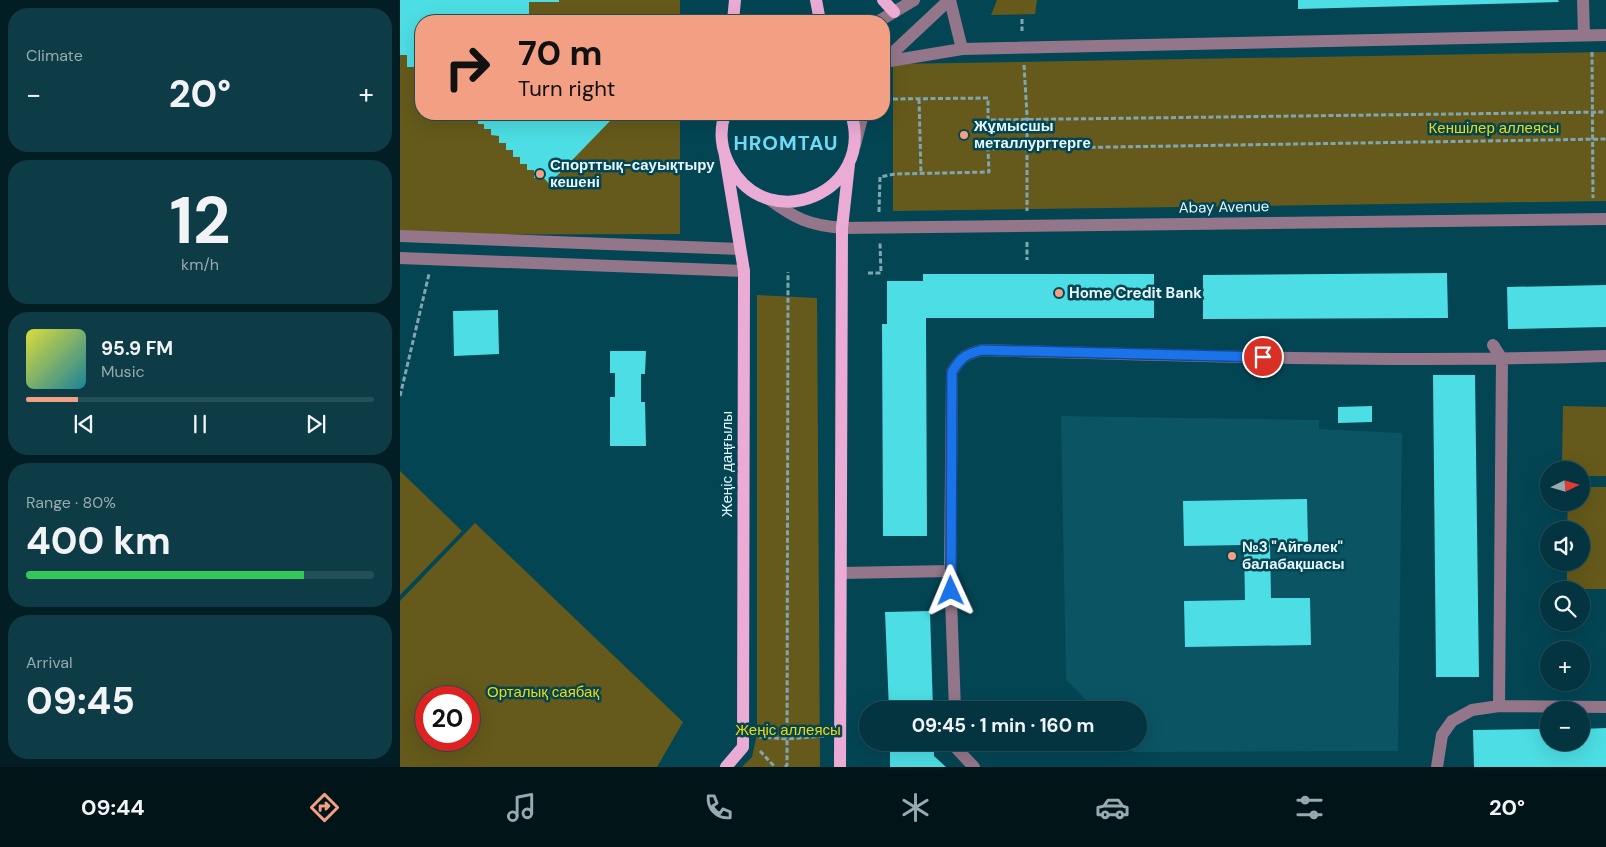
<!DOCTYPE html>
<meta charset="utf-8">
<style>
:root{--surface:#03343f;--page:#0d3c46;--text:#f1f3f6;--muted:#97aab0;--line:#244f59;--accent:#f39f83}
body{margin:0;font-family:"DM Sans",sans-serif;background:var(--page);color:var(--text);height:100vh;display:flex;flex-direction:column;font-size:19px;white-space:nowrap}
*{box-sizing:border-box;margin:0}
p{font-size:16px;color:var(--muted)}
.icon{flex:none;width:28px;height:28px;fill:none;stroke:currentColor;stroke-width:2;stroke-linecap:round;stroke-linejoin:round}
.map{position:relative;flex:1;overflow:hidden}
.sheet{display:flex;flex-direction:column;gap:8px;padding:8px;background:#021d23;width:400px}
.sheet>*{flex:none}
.banner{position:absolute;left:15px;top:15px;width:475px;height:105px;border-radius:20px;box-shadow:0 5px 20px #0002,0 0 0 1px var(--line);background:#f39f83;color:#111;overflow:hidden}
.needle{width:32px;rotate:85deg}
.buttons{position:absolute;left:1140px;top:461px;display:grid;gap:10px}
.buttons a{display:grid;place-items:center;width:50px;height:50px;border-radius:50%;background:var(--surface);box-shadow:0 5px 20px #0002,0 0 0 1px var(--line);font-size:25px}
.speed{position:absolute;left:15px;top:686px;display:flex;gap:10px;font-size:25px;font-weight:700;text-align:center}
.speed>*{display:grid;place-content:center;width:65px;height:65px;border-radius:50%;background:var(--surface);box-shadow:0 5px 20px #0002,0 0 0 1px var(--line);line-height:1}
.speed .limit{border:8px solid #d22;background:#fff;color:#111}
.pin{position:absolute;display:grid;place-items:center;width:42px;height:42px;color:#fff;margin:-21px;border:2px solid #fff;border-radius:50%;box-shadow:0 1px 5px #0007}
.me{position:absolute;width:55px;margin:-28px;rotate:359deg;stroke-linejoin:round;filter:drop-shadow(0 0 4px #0008)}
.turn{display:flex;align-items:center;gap:18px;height:105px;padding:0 20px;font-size:22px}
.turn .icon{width:65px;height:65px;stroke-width:2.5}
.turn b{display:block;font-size:35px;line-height:42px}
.big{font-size:38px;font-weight:700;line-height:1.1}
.sheet .card{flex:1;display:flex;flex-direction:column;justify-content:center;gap:8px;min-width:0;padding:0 18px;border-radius:20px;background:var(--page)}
.sheet .dial{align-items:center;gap:0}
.dial b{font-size:65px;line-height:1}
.song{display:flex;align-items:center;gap:15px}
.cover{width:60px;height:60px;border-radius:8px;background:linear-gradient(135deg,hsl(60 70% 55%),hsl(190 70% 35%))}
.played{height:5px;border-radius:2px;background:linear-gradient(90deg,var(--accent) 15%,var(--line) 15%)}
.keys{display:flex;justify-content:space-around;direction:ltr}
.heat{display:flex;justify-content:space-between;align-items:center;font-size:28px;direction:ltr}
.charge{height:8px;border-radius:4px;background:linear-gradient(90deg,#34c759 80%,var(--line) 0)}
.trip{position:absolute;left:459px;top:701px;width:288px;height:50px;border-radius:25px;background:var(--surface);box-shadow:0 5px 20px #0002,0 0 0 1px var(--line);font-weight:700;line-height:50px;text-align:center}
.tab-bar{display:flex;height:80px;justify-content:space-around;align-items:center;background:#011519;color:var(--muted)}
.tab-bar .icon{width:35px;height:35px}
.tab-bar .active{color:var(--accent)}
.tab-bar b{font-size:22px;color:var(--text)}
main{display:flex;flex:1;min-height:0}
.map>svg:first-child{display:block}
.built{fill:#0b5464}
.green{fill:#655a1b;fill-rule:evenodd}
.building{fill:#4cdee4}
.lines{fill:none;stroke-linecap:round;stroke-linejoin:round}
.path{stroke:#80a7b1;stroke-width:3;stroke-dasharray:5 2.5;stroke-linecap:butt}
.minor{stroke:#94768a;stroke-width:12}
.major{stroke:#eaacd5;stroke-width:12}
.route-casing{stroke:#114b97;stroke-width:12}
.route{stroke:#1a73e8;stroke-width:9}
.poi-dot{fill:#f39f83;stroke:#044554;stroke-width:2}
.labels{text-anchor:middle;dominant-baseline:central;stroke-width:5;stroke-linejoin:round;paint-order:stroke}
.poi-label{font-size:15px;font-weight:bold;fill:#e6f8fe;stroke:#044554;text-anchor:start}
.park-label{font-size:15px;fill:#f6d803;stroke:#044554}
.street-label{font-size:15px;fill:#e6f8fe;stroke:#044554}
.district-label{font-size:20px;font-weight:bold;letter-spacing:1px;fill:#71daf9;stroke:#044554}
</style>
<main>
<section class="sheet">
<div class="card"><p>Climate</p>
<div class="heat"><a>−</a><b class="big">20°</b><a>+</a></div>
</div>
<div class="card dial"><b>12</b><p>km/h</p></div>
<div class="card">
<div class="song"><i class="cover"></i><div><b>95.9 FM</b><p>Music</p></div></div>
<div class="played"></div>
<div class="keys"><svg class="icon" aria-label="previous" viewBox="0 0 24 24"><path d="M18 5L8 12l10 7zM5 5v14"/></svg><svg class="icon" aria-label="pause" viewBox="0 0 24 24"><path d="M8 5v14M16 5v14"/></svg><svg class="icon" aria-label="next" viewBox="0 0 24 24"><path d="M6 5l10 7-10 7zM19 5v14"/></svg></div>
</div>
<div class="card"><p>Range · 80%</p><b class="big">400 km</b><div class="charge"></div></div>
<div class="card"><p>Arrival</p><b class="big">09:45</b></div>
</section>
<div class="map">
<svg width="1206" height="767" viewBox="0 0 1206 767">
<rect width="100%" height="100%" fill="#044554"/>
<path class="built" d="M661,416L919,420V429L1002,433L998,751L733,752L725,743L738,742V710H695L666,679Z"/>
<path class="green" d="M0,0H280V21H21V114H280V234L0,235Z
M597,0H637L635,14L591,15Z
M1206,52V201L493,211V64Z
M357,295L417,298L420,767H342L352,757L357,734Z
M1163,406L1206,407V476H1181V470H1162Z
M0,471L62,531L0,595Z
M1181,487H1206V589H1167V563L1181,562V530H1167L1168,503L1181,502Z
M75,523L283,722L257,767H0V601ZM26,698H69V740H26Z"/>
<path class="building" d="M0,0H159V2H129V21H21V75H15L16,67H7V55H0Z
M898,0H1158L1159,2L898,9Z
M78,114H225V119L211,120L149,184L143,177L134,178V170H127V164H120V157H113V150H106V143H99V136L91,135V129H84V124H78Z
M1047,273L1048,318L803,319V275Z
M523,274H754V318H526L527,536H483L482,324H487V281H523Z
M1206,285V327L1108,329L1107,287Z
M98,310L99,354L54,356L53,311Z
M210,351H246L245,374H241V402H245L246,446H210V397H215V373H210Z
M1033,375H1075L1079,677H1036Z
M972,406V422L938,423V407Z
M907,499L908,544L870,545L871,598H910L911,645L785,647L784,601L845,600L844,545L784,546L783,501Z
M530,611L533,710H489L485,612Z
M1206,728V767H1074L1073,730L1149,729V742H1181V729Z
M490,742H534V756L546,767H490Z"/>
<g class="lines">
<path class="path" d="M622,19V31
M1192,52L1193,198
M624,65L627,115V211
M493,99L588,98V120L1206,112
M519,99L521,173
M479,212L480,177L495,174L589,172L588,149L1206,139
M627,242V260
M468,273H481L480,243
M0,396L29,274
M359,737L387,739L425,736
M360,751L375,767
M385,767L387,765L388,272"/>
<path class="minor" d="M550,0L562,49
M1183,0L1184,35
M479,21L514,0
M484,61L549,0
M484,62L562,49L1206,35
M455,145L463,114
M370,200C396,219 409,225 442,228L1206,219
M0,236L340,249
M0,258L344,271
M1093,345L1102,359L1099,706
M441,573L550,571
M555,710L550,571L552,372C561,357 566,354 582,350C790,356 998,363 1206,356
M557,742V749L574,767
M1037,767L1042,735L1052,721L1072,710L1099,706L1206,707"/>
<path class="major" d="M416,0L420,21
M483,0L494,12
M333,21L335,0
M325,114C319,131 321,150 330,166C369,238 476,191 451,114
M325,156L344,271L343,747L326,767
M440,767L442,228L449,164"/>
</g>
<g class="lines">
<defs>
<path id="route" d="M551,591L552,372C561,357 566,354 582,350L863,357"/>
</defs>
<use href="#route" class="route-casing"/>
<use href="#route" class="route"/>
</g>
<g class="poi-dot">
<circle cx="564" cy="135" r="5"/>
<circle cx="140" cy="174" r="5"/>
<circle cx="659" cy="293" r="5"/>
<circle cx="832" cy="556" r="5"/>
</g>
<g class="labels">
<g class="poi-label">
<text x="574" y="126">Жұмысшы<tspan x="574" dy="17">металлургтерге</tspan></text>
<text x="150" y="165">Спорттық-сауықтыру<tspan x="150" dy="17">кешені</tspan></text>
<text x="669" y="293">Home Credit Bank</text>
<text x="842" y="547">№3 "Айгөлек"<tspan x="842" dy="17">балабақшасы</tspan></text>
</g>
<g class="park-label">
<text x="1094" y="128">Кеншілер аллеясы</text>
<text x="143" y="692">Орталық саябақ</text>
<text x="388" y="730">Жеңіс аллеясы</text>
</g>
<g class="street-label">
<text transform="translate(824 207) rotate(-1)">Abay Avenue</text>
<text transform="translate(327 464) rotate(-90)">Жеңіс даңғылы</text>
</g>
<g class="district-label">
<text x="386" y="143">HROMTAU</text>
</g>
</g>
</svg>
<div class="buttons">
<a><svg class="needle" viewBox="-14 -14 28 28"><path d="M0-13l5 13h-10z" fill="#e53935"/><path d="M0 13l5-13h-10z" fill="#97aab0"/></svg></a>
<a><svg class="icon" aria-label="sound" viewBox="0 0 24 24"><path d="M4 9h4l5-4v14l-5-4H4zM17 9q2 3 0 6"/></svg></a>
<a><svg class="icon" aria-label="search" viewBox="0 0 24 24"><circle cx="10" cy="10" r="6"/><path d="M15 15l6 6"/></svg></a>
<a>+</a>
<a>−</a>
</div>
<div class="speed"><div class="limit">20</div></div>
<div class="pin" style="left:863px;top:357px;background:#d93025"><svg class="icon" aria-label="arrive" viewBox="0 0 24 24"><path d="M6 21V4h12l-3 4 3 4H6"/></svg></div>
<svg class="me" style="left:551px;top:591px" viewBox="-20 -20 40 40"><path d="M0-17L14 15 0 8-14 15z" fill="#1a73e8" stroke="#fff" stroke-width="4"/></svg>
<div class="trip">09:45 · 1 min · 160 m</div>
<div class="banner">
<div class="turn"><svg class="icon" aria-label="right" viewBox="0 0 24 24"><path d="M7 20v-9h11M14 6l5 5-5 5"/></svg><div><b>70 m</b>Turn right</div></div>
</div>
</div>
</main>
<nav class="tab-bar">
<b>09:44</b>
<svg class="icon active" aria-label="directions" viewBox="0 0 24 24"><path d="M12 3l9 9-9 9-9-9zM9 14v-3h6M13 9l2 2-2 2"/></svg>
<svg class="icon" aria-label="music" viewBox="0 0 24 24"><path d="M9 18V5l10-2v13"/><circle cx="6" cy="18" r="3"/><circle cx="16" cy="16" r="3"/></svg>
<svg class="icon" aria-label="phone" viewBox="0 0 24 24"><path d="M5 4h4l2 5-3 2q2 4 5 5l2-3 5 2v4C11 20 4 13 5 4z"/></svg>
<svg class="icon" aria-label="climate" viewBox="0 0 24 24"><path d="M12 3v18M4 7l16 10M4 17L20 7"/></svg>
<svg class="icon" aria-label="car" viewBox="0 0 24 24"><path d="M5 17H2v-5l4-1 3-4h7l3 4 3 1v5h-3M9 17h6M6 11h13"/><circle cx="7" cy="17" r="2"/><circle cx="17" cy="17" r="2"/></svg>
<svg class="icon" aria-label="filters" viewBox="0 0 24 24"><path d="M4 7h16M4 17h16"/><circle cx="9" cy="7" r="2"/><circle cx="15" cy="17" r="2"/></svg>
<b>20°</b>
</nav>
